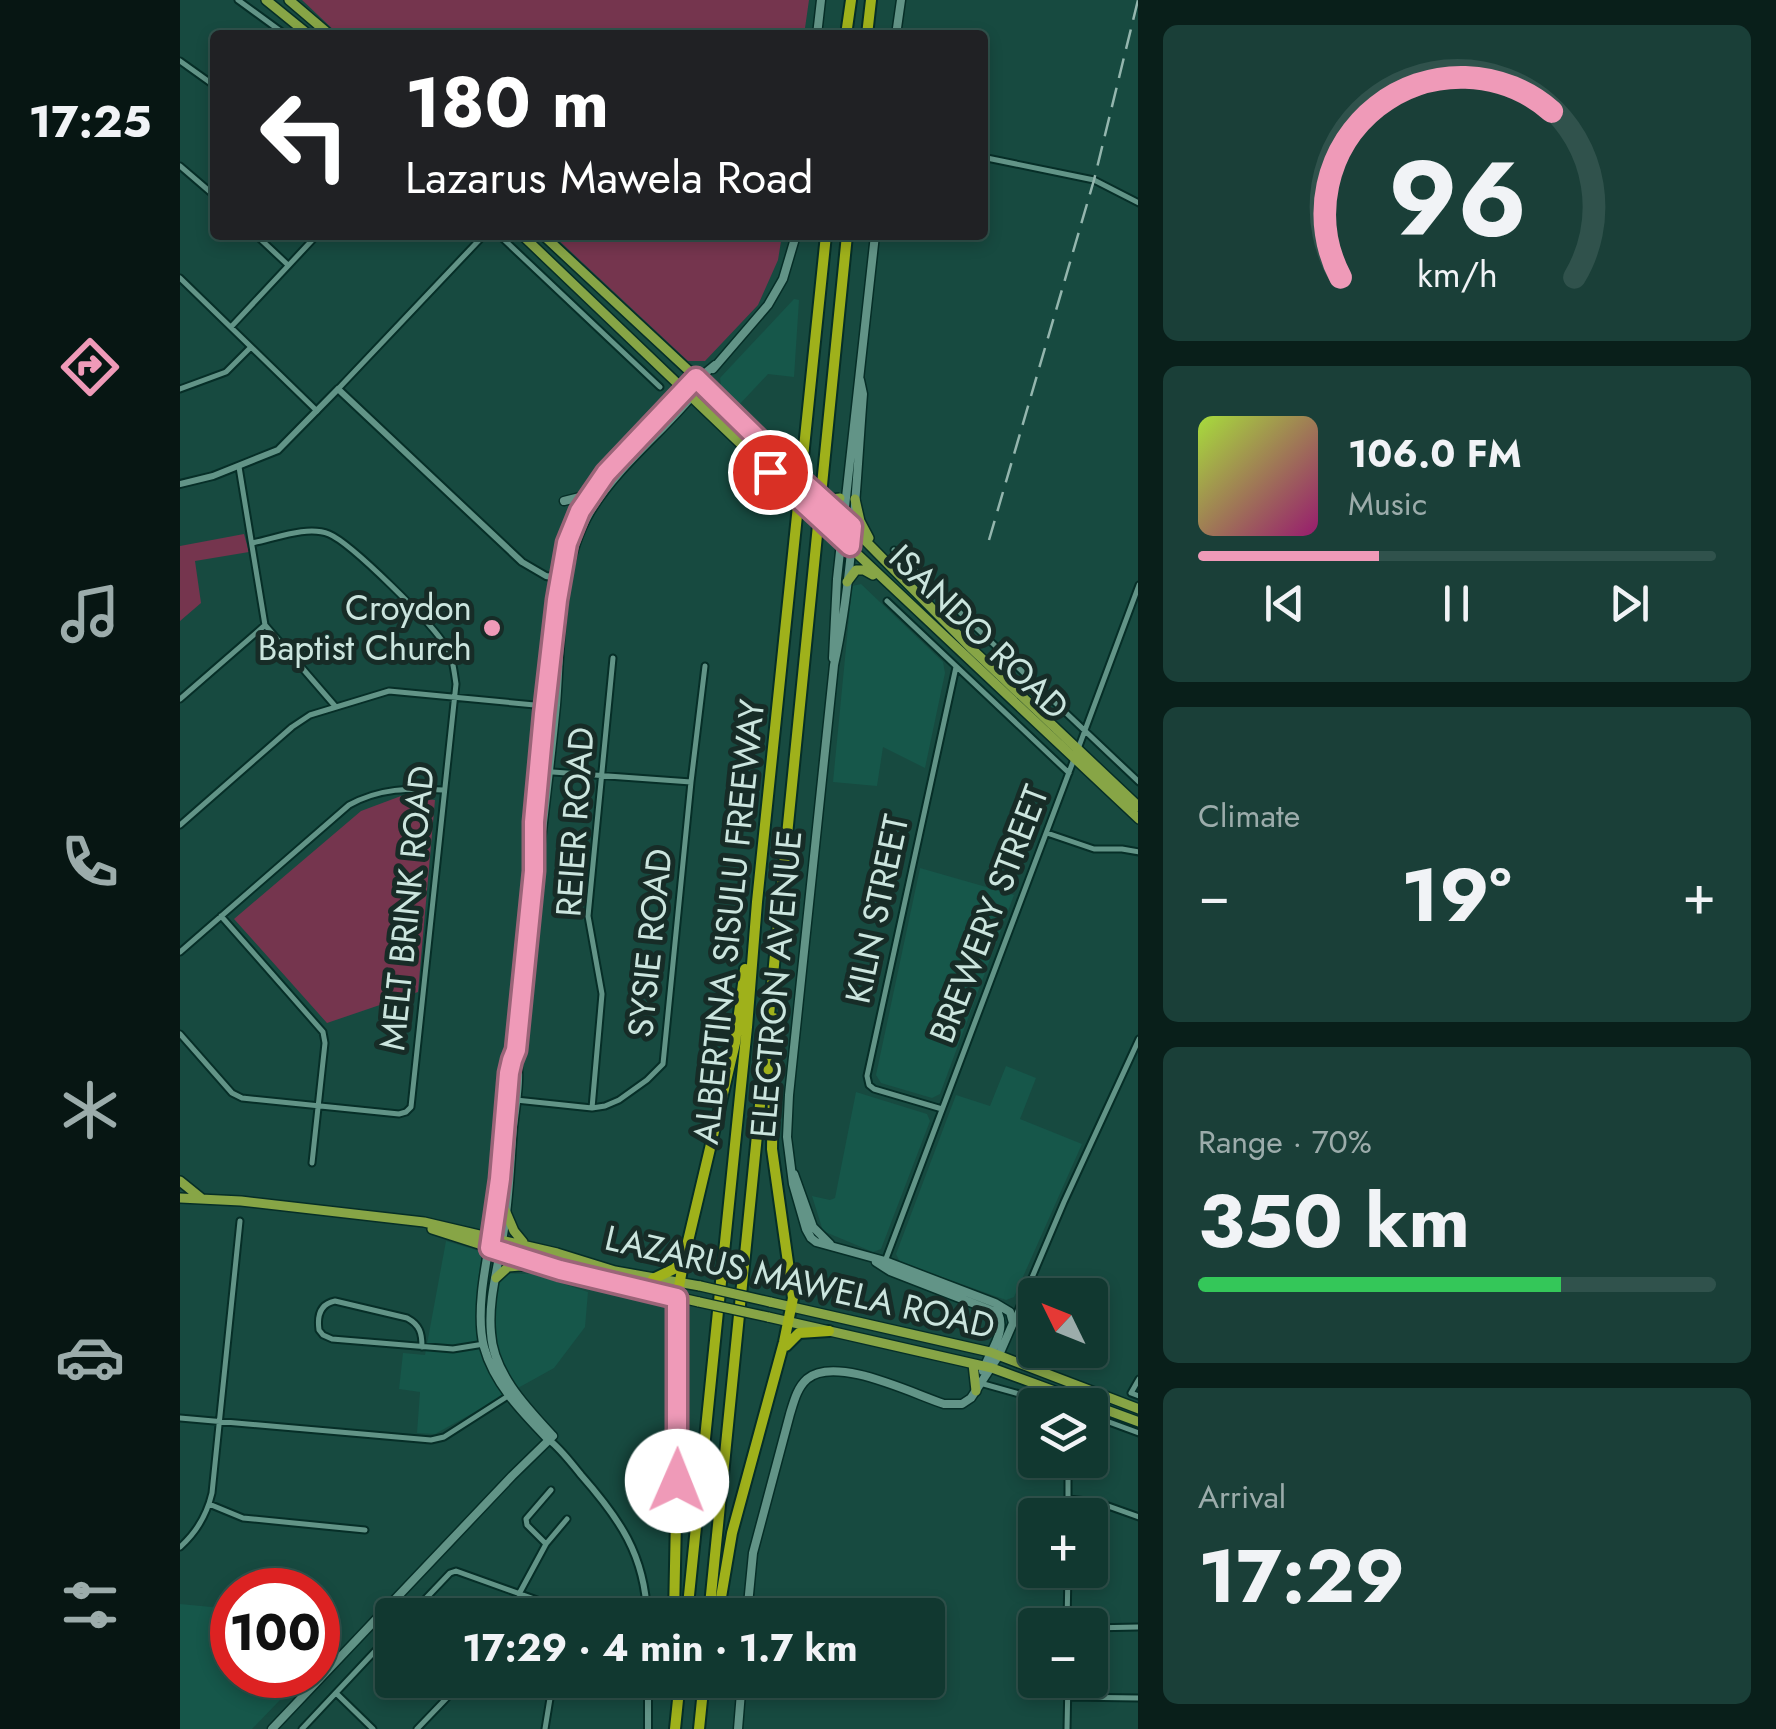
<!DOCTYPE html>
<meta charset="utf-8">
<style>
:root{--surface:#113830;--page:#1a3f38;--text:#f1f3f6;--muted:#9cacab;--line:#30524c;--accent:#ef9ab8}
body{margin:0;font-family:Jost,sans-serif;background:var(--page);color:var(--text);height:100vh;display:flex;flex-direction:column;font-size:38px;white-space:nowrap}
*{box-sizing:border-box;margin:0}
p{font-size:32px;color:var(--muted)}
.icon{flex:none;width:55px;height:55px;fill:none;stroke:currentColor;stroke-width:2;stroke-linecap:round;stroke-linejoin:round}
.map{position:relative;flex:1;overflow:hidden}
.side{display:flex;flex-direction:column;gap:25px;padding:25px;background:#091f1a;width:638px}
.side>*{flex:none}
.guide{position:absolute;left:30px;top:30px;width:778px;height:210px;border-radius:10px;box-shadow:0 5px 15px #0003,0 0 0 2px var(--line);background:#202124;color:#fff;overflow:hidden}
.needle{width:65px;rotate:313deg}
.buttons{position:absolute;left:838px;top:1278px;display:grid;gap:20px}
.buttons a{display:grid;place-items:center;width:90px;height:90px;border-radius:10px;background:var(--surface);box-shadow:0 5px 15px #0003,0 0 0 2px var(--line);font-size:50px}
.speed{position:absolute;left:30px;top:1568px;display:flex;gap:20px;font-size:50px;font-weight:700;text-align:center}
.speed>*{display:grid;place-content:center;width:130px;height:130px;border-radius:50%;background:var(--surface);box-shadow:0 5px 15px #0003,0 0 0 2px var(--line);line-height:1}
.speed .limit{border:15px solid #d22;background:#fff;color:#111}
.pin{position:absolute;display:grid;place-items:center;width:85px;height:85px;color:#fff;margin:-42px;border:5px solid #fff;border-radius:50%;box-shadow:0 2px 10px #0007}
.me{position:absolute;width:110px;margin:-55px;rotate:1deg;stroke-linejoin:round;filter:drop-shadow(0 0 8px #0008)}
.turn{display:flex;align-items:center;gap:35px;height:210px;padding:0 30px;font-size:45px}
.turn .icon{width:130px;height:130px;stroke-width:2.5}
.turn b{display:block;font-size:70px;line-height:85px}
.big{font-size:75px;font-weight:700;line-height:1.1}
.side .tile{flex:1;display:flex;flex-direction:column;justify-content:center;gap:15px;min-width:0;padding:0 35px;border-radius:15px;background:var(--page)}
.side .dial{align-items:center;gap:0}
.dial svg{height:260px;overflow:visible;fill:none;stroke:var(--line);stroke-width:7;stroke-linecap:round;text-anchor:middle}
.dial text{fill:var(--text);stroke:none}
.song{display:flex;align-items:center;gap:30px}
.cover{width:120px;height:120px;border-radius:15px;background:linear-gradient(135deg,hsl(80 70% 55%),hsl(320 70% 35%))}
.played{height:10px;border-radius:5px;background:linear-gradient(90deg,var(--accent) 35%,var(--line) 35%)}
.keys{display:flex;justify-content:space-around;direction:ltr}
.heat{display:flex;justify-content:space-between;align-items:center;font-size:55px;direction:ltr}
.charge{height:15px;border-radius:8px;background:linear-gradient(90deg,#34c759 70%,var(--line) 0)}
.trip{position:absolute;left:195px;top:1598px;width:570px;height:100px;border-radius:10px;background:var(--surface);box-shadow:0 5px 15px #0003,0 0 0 2px var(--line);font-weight:700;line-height:100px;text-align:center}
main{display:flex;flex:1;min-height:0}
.tab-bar{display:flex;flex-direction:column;width:180px;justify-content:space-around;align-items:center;background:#071613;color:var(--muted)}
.tab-bar .icon{width:70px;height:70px}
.tab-bar .active{color:var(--accent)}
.tab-bar b{font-size:45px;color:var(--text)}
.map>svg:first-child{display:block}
.built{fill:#16574a}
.green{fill:#75354e}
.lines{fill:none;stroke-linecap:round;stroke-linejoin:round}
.minor-casing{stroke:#062e27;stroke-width:9}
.tertiary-casing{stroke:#062e27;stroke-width:10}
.secondary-casing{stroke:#062e27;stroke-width:11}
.primary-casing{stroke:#062e27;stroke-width:12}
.motorway-casing{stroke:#062e27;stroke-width:14}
.minor{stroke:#629487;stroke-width:5}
.tertiary{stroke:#629487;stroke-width:6}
.secondary{stroke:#629487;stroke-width:8}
.primary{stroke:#87a546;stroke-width:9}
.motorway{stroke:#9fb11b;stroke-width:10}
.rail{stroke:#94b6ae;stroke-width:2.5;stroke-dasharray:20 10;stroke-linecap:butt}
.primary-bridge-casing{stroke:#062e27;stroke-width:12;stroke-linecap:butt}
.primary-bridge{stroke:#87a546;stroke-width:9}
.route-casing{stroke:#9b6478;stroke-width:25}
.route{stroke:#ef9ab8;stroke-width:18}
.poi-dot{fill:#ef9ab8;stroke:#172c27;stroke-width:4}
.labels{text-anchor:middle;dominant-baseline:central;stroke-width:10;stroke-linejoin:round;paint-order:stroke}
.poi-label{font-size:35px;fill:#cbe5de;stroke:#172c27;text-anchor:end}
.street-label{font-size:35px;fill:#cbe5de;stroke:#172c27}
</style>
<main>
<nav class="tab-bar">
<b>17:25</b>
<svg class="icon active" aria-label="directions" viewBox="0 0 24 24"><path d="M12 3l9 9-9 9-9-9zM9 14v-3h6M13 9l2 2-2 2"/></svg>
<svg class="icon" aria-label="music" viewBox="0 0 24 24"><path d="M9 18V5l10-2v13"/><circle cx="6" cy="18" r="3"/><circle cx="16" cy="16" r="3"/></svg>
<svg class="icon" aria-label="phone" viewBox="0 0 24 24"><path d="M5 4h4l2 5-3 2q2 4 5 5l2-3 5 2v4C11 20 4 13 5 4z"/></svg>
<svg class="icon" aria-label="climate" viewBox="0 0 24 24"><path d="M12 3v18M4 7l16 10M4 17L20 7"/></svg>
<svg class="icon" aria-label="car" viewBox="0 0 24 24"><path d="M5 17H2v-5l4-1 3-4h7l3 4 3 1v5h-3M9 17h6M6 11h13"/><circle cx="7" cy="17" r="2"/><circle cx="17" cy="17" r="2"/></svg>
<svg class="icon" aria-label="filters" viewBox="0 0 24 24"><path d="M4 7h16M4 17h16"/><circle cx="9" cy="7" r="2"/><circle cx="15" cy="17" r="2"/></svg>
</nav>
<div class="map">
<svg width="959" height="1729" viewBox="0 0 959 1729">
<rect width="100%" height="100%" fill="#174a40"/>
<path class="built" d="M614,299L619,300L614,377L588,374L557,407L542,393L540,378Z
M681,584L763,662L765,673L745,768L703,747L697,786L653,782L672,586Z
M740,868L834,895L760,1094L752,1098L701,1083L696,1075Z
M826,1066L856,1078L840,1119L902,1144L834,1297L826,1300L720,1262L716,1254L776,1095L810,1106Z
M676,1092L747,1114L750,1121L701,1249L693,1252L643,1231L632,1196L650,1200L655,1198Z
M266,1241L309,1254L307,1273L353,1274L408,1292L405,1327L374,1368L255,1434L237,1433L240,1392L219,1389L223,1353L245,1355Z
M0,1604L52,1609V1675H124L72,1729H0Z"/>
<path class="green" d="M122,0H629L624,35H159Z
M373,235H602L598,260L578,305L525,361H508Z
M64,534L69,552L15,561L21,603L0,621V546Z
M221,796L255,800L238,992L147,1023L54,919L181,811Z"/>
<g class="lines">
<defs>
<path id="minor" d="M58,0L106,35
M0,61L35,86
M802,157L914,180L959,203
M0,166L35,196
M76,235L108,265
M319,235L480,387
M0,278L137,411
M51,327L137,235
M0,389L46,372L71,347
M158,389L304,235
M59,467L85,625L155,706
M714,550L959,782
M707,601L889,773
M0,699L84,626
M898,749L959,585
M359,771L511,782
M0,825L112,727L130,715L209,691L376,707
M867,833L914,849H942L959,852
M41,916L143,1032L145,1043L132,1163
M0,952L169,805C200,788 229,788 263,790
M0,1034L52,1093L62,1098L219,1114L226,1112L231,1107L276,684C274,671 273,658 266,647C254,625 171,543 149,534C127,525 94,539 72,543
M336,1100L412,1108L425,1106L439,1100L467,1080L483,1064L511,782L525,666
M412,1108L422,994L408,916L433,658
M762,1109L694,1089L689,1085L687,1076L776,667
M704,1264L894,759
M834,1320L884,1202L959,1039
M242,1347C242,1333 240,1325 227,1318L155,1301C140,1304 137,1316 139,1330L143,1335L152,1339L273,1349L304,1344
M959,1379L951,1393L959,1396
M800,1383L879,1405
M910,1415L959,1433
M0,1418L251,1440L264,1437L328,1396
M888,1499L917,1502L959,1517
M29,1504L63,1518L185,1530
M888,1515V1460
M366,1544L347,1525L346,1519L371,1490
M0,1547C16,1533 27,1514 32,1493L60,1221
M339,1594L366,1544L387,1519
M230,1615L270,1573L276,1571L399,1615
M887,1625L888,1570
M910,1628L959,1627
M349,1680L372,1688
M156,1693L193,1729
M888,1697L959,1698
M122,1729L212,1633
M237,1729L284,1680
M365,1729L373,1680
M887,1729L888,1680"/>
<path id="tertiary" d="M0,484L33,476L98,450L158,389L342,562L366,576L384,579
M369,1440C381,1449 391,1463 401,1475C439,1518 465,1555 467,1615
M468,1729V1680"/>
<path id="secondary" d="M637,35L641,0
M716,35L721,0
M533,369L588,305L603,279L616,235
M384,501L408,495
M653,658L657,579L695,235
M356,867L359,857C365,806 371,756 376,705C381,645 378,566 410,512C440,462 490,427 525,380
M336,1051L332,1060L329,1073C326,1114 323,1155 318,1195C312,1239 293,1304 304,1347C314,1384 343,1413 369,1440
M614,1174L633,1227L650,1244
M696,1262L710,1271L818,1313C827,1333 809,1351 803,1371
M567,1615L573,1553L610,1414C614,1401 617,1388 627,1379C655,1355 731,1393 764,1404H782L791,1398L819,1355L833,1323L830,1312L815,1303L705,1261L636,1242L631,1238L626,1229L613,1184L607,1137L609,1095L654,665C673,578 676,483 683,394L680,380
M92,1729L332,1476L373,1436C347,1408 313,1373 311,1333C308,1302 317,1271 322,1241C329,1204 330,1165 333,1127C336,1102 341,1076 336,1051L354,871V822L364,714L377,600L387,543L400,511L426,473L503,391L535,365
M558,1729L562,1680"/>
<path id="primary" d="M86,0L129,35
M109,0L150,35
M342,235L610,491
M363,235L520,381L610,470
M675,499L680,521L689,538
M659,514L792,649L959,807
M656,534L959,819
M667,582L676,570H684L693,575
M0,1181L21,1198
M0,1198L61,1201L244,1222L377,1253L435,1271L520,1286
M325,1210L334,1231L343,1242
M252,1229L380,1270L519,1302
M316,1278L328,1267L353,1265
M590,1302L810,1352L959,1409
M588,1317L812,1368L959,1422
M793,1364L796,1391"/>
<path id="motorway" d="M666,35L671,0
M687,35L691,0
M473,1279L494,1269L502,1262
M606,1346L619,1333L649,1331
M494,1615L498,1420L497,1298L504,1258L555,1043L565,969
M507,1615L567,1027L577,902L646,235
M529,1615L667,235
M538,1615L552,1533L604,1342L613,1298L592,1149L594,1018
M495,1729L500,1680
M519,1729L524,1680"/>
</defs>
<use href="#minor" class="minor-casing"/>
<use href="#tertiary" class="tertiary-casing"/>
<use href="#secondary" class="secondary-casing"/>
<use href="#primary" class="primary-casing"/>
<use href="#motorway" class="motorway-casing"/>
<use href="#minor" class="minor"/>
<use href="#tertiary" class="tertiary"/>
<use href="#secondary" class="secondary"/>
<use href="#primary" class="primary"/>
<use href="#motorway" class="motorway"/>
<path class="rail" d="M809,540L914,180L958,0"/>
<defs>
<path id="primary-bridge" d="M610,470L659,514
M610,491L656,534
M642,495L651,499L660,498
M520,1286L590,1302
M519,1302L588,1317"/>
</defs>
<use href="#primary-bridge" class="primary-bridge-casing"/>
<use href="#primary-bridge" class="primary-bridge"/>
</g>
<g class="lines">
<defs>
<path id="route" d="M497,1481V1298L380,1270L310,1248L320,1179L329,1073L332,1060L336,1050L354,871V822L364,714L377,600L387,543L400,511L426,473L516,378L610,470L672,526L670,546L590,472"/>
</defs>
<use href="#route" class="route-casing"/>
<use href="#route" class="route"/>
</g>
<circle class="poi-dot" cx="312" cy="628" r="10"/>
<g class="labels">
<g class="poi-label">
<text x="292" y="608">Croydon<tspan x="292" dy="40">Baptist Church</tspan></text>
</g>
<g class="street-label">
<text transform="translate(799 632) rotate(44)">ISANDO ROAD</text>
<text transform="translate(395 822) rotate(-86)">REIER ROAD</text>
<text transform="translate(227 908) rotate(-84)">MELT BRINK ROAD</text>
<text transform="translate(697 909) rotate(-78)">KILN STREET</text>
<text transform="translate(809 914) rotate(-69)">BREWERY STREET</text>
<text transform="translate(549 922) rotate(-84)">ALBERTINA SISULU FREEWAY</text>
<text transform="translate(470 943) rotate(-84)">SYSIE ROAD</text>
<text transform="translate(596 984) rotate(-85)">ELECTRON AVENUE</text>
<text transform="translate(620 1282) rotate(13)">LAZARUS MAWELA ROAD</text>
</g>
</g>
</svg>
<div class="buttons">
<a><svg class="needle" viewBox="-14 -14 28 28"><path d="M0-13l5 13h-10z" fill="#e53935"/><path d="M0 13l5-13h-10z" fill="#9cacab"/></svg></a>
<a><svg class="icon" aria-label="layers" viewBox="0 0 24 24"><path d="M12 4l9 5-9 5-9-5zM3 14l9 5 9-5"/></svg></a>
<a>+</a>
<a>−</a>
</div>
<div class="speed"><div class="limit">100</div></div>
<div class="pin" style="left:590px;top:472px;background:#d93025"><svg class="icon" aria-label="arrive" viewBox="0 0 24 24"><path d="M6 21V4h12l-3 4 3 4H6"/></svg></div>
<svg class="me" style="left:497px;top:1481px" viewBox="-20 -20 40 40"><circle r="19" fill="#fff"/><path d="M0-13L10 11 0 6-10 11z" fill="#ef9ab8"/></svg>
<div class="trip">17:29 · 4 min · 1.7 km</div>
<div class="guide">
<div class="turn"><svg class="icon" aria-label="left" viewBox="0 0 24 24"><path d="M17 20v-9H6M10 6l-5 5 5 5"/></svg><div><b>180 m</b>Lazarus Mawela Road</div></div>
</div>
</div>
<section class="side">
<div class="tile dial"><svg viewBox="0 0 100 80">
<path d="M14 69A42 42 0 1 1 86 69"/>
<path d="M14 69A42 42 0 0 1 79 18" stroke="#ef9ab8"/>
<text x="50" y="56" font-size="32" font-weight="700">96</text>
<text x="50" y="72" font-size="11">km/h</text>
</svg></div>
<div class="tile">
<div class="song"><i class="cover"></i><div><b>106.0 FM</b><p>Music</p></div></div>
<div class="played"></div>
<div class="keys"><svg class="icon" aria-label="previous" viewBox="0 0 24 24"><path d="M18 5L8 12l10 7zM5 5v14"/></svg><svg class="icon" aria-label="pause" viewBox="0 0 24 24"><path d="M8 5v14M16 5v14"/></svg><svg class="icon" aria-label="next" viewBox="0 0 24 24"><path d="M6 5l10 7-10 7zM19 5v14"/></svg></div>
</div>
<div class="tile"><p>Climate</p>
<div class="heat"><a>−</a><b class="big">19°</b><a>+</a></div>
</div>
<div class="tile"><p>Range · 70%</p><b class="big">350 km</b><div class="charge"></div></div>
<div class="tile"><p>Arrival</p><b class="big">17:29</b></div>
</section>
</main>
